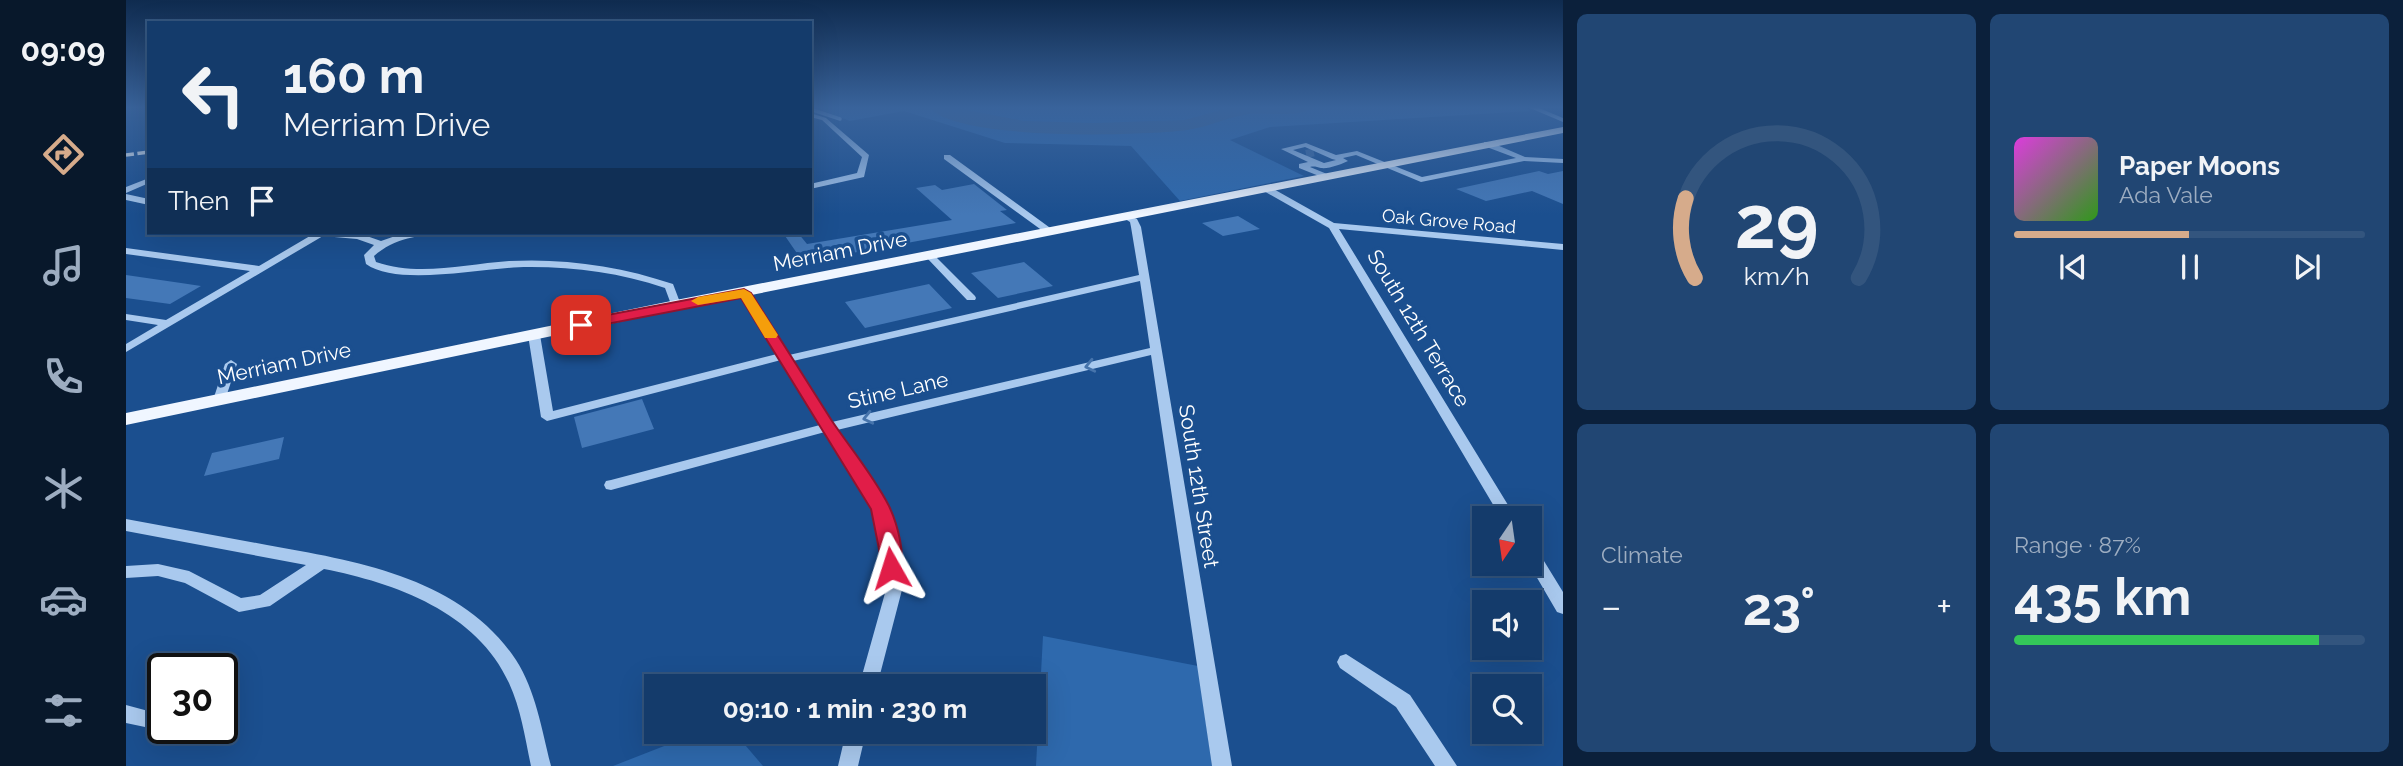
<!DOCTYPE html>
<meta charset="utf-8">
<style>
:root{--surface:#143b6b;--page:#214673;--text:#f1f3f6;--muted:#9dadc1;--line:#33557e;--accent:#d6ab8b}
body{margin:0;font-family:Raleway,sans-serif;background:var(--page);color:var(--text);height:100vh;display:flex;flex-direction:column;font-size:26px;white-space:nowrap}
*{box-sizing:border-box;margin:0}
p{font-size:23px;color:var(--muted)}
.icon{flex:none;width:38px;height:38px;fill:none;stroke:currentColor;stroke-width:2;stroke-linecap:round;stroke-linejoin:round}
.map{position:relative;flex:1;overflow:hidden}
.details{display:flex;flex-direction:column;gap:14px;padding:14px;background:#0b203b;width:840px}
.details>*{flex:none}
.guide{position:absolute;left:21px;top:21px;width:665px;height:214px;border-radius:0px;box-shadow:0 7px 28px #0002,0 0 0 2px var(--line);background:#143b6b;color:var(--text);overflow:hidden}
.needle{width:46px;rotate:193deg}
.buttons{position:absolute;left:1346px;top:506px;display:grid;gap:14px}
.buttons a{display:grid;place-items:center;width:70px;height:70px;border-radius:0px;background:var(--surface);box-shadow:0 7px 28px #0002,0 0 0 2px var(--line);font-size:35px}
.speed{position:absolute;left:21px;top:653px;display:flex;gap:14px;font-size:35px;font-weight:700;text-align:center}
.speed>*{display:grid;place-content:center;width:91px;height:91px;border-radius:50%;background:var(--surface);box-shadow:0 7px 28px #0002,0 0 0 2px var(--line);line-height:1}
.speed .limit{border:4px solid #111;border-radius:10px;background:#fff;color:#111}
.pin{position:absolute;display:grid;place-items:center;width:60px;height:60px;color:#fff;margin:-30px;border-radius:14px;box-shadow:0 4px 10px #0006}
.me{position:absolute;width:77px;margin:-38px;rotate:354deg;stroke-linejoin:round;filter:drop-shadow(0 0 5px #0008)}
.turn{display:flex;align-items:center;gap:24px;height:147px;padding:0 21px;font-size:32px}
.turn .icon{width:91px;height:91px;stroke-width:2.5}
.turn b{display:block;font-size:49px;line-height:60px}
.then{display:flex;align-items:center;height:66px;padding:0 21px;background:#0003;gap:14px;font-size:26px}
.big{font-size:52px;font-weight:700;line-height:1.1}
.details .widget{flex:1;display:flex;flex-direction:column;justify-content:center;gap:10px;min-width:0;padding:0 24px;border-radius:10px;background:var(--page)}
.details .dial{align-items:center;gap:0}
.dial svg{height:182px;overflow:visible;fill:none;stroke:var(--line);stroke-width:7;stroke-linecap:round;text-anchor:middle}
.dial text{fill:var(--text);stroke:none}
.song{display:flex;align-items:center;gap:21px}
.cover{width:84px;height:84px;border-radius:10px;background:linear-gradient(135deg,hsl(300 70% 55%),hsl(110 70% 35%))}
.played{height:7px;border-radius:4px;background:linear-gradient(90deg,var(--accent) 50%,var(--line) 50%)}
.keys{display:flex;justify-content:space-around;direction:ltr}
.heat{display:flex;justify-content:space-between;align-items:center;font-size:38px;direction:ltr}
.charge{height:10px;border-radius:5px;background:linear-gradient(90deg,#34c759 87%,var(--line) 0)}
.details .tiles{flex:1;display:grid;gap:14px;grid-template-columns:repeat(2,1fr)}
.trip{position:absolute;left:518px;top:674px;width:402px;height:70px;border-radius:0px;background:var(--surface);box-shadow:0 7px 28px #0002,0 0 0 2px var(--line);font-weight:700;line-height:70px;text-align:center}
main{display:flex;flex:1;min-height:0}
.dock{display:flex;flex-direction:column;width:126px;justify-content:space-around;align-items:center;background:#08182b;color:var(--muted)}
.dock .icon{width:49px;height:49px}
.dock .selected{color:var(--accent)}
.dock b{font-size:32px;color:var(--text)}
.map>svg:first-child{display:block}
.green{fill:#2e69ad}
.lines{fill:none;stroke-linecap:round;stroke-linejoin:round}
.stream{stroke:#9cc4f0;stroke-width:3.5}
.river{fill:#3c6290;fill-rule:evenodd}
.building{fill:#4478b7}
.minor-tunnel{stroke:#3d69a0;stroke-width:8;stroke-dasharray:8 3.5;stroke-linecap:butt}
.minor{fill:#a9c9ee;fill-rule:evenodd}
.major{fill:#f0f6ff;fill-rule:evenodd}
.rail{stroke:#fff;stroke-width:3.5;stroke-dasharray:8 3.5;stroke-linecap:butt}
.oneway{stroke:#4674ac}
.route{fill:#e11d48;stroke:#92132f;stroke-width:2}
.slow{fill:#f59e0b}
.labels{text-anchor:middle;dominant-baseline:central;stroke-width:7;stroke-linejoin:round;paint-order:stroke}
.far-street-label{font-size:18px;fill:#fff;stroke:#1b4f8f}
.street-label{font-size:21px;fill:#fff;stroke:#1b4f8f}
</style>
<main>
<nav class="dock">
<b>09:09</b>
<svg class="icon selected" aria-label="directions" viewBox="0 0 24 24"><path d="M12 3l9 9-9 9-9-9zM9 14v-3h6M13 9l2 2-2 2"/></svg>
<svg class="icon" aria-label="music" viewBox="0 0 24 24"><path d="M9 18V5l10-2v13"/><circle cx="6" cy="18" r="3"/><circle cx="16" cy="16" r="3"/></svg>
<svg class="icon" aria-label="phone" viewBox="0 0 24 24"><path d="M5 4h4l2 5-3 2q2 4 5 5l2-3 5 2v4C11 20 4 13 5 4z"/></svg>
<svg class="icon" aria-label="climate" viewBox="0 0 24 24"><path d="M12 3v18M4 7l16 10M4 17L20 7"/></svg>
<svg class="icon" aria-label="car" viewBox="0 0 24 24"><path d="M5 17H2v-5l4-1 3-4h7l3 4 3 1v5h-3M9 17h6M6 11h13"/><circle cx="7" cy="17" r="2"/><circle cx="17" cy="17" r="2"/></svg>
<svg class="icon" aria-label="filters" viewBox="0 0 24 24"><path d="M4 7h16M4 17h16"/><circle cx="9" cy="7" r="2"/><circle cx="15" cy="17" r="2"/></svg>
</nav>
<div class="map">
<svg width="1437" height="766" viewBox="0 0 1437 766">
<rect width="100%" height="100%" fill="#1b4f8f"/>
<path class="green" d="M690,108H1399L1405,111L1144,127L1104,140L1178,176L1054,201L1005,146L879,143L778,111L724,121Z
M917,636L1072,666L1086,766H910Z
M574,732H608L637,766H487Z"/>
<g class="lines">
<path class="stream" d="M684,109L714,119"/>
<path class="river" d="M804,108H829L898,121L968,123L1059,120L1102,108H1185C1176,118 1137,112 1123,114C1102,117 1082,127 1061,130C1016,136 833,141 804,108Z"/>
</g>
<path class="building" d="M1413,171L1422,174L1437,171V204L1406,191L1360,201L1330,189Z
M848,184L881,210L874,211L890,223L677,262L657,233H672L681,244L826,220L790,188L809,185L816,190Z
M1112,216L1134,229L1097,236L1076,223Z
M898,262L927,286L872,298L845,273Z
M0,275L55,283L75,286L44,304L0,298Z
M803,284L826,308L739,328L719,302Z
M516,399L528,429L456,448L448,417Z
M158,437L153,459L78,476L86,453Z"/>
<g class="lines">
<path class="minor-tunnel" d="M1180,154L1190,152"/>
<path class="minor" d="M1404,108H1413L1437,118V122Z
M684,113L700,118L743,155L738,177L684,189V184L731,173L736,157L696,120L684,117Z
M1358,142H1364L1399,157L1437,159V163L1398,161L1295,182L1230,155L1217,158L1222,161C1216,164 1203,169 1195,168C1191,167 1188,166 1184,167L1201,174V178H1198L1173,168V164L1182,162L1155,149L1180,143L1210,155L1231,151L1296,177L1390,158L1358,146ZM1179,147L1206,159L1210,160L1198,163L1167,150Z
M818,155H824L927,230V234H921L818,159Z
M23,178V183L0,193V187Z
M1136,186H1142L1208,223L1437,244V250L1213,229L1390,518H1375L1203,228L1136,190Z
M0,194L23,199V205L0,200Z
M1000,214L1011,219L1015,227L1106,766H1086L1025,355L711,430L737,465L762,509L772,540L777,586L751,686H733L761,586L756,540L748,509L726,471L699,432L485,490L480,489L478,485L480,481L485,480L694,425L655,360L421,421L415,417L402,335L404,333L408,332L414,335L427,411L651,354L613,293L618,290L622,291L663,355L1013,275L1005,227L1004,222L996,217ZM1014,281L1024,348L706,422L667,361Z
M189,233H232L255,241L278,233H366L362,236C323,235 280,228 248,256L250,262C293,277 339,264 383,261C438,258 494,266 547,284L555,305L554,307H546L539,288C495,273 451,267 405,267C364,266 273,288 240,264L238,255L248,245L231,239L197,236L0,352V344L32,325L0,320V314L40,320L124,271L0,254V248L133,266Z
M804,253L807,254L849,296L850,298L849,300H841L801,258L799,256Z
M105,360L111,364L99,400L93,404L89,403L87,400L99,364Z
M0,519C47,528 94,536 141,545C231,561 336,578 390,660C410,691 416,731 425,766H405C399,738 395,709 383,683C351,612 269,583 198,569L144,606L113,612L59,583L32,576L0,578V566L32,564L63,571L115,598L134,595L180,565L0,531Z
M1404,546L1410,548L1437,592V614L1431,612L1403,564Z
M1220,654L1284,695L1331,766H1309L1270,707L1214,668L1211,662L1214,656Z
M0,705L26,712L28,718L26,724L19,727L0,723Z
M720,732H740L732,766H712Z"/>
<path class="major" d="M1437,127V133L550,310L0,425V413L550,300Z"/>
<path class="rail" d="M0,155L23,152"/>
</g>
<defs><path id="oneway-chevron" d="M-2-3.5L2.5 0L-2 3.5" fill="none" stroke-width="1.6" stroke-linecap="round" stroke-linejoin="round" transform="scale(1.75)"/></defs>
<g class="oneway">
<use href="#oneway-chevron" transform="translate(964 366) rotate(167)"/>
<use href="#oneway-chevron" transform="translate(742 418) rotate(167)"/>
</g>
<linearGradient id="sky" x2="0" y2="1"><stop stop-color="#0f2b4f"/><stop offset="0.5" stop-color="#39639b"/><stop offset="1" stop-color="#39639b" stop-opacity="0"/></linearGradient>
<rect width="1437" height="215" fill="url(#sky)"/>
<path class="route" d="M618,289L625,293C652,335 679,378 706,421C725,449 747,475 763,506C771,523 781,557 773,574H758L745,509L615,298L455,329L448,325L455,320Z"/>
<path class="slow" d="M618,289L625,293L652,335L650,338H639L615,298L572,305L565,301L572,297Z"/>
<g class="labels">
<g class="far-street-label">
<text transform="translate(1323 221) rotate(5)">Oak Grove Road</text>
</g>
<g class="street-label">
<text transform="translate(714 251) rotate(-11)">Merriam Drive</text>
<text transform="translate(1293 328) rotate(59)">South 12th Terrace</text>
<text transform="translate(158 363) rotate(-12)">Merriam Drive</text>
<text transform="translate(772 390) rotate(-13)">Stine Lane</text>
<text transform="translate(1073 486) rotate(81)">South 12th Street</text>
</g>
</g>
</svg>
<div class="buttons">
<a><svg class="needle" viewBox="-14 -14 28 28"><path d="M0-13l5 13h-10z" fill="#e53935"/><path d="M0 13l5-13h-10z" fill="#9dadc1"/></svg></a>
<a><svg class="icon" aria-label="sound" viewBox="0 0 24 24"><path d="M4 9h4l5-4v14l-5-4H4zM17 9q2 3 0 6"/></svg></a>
<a><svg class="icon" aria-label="search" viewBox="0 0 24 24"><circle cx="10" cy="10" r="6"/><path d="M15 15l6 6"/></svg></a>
</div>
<div class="speed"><div class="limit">30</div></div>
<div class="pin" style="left:455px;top:325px;background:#d93025"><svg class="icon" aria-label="arrive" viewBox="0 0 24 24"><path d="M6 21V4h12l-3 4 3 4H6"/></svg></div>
<svg class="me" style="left:765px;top:568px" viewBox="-20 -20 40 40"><path d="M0-17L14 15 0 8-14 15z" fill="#e11d48" stroke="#fff" stroke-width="4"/></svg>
<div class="trip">09:10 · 1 min · 230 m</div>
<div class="guide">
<div class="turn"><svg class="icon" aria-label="left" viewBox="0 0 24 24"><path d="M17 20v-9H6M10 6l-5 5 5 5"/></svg><div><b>160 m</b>Merriam Drive</div></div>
<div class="then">Then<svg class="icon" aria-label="arrive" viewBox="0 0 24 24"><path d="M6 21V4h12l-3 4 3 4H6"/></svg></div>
</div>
</div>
<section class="details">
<div class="tiles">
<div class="widget dial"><svg viewBox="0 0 100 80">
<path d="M14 69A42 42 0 1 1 86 69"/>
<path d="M14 69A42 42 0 0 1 10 34" stroke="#d6ab8b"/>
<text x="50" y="56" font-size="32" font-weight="700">29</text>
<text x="50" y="72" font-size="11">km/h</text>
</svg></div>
<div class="widget">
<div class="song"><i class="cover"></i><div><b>Paper Moons</b><p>Ada Vale</p></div></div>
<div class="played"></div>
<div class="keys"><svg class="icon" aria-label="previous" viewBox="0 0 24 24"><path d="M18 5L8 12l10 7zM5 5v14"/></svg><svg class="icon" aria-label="pause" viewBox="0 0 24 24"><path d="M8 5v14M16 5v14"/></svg><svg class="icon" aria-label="next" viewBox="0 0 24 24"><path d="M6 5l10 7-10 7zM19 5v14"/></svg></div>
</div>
<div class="widget"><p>Climate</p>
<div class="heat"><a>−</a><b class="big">23°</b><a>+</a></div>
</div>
<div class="widget"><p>Range · 87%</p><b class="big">435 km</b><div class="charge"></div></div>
</div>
</section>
</main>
